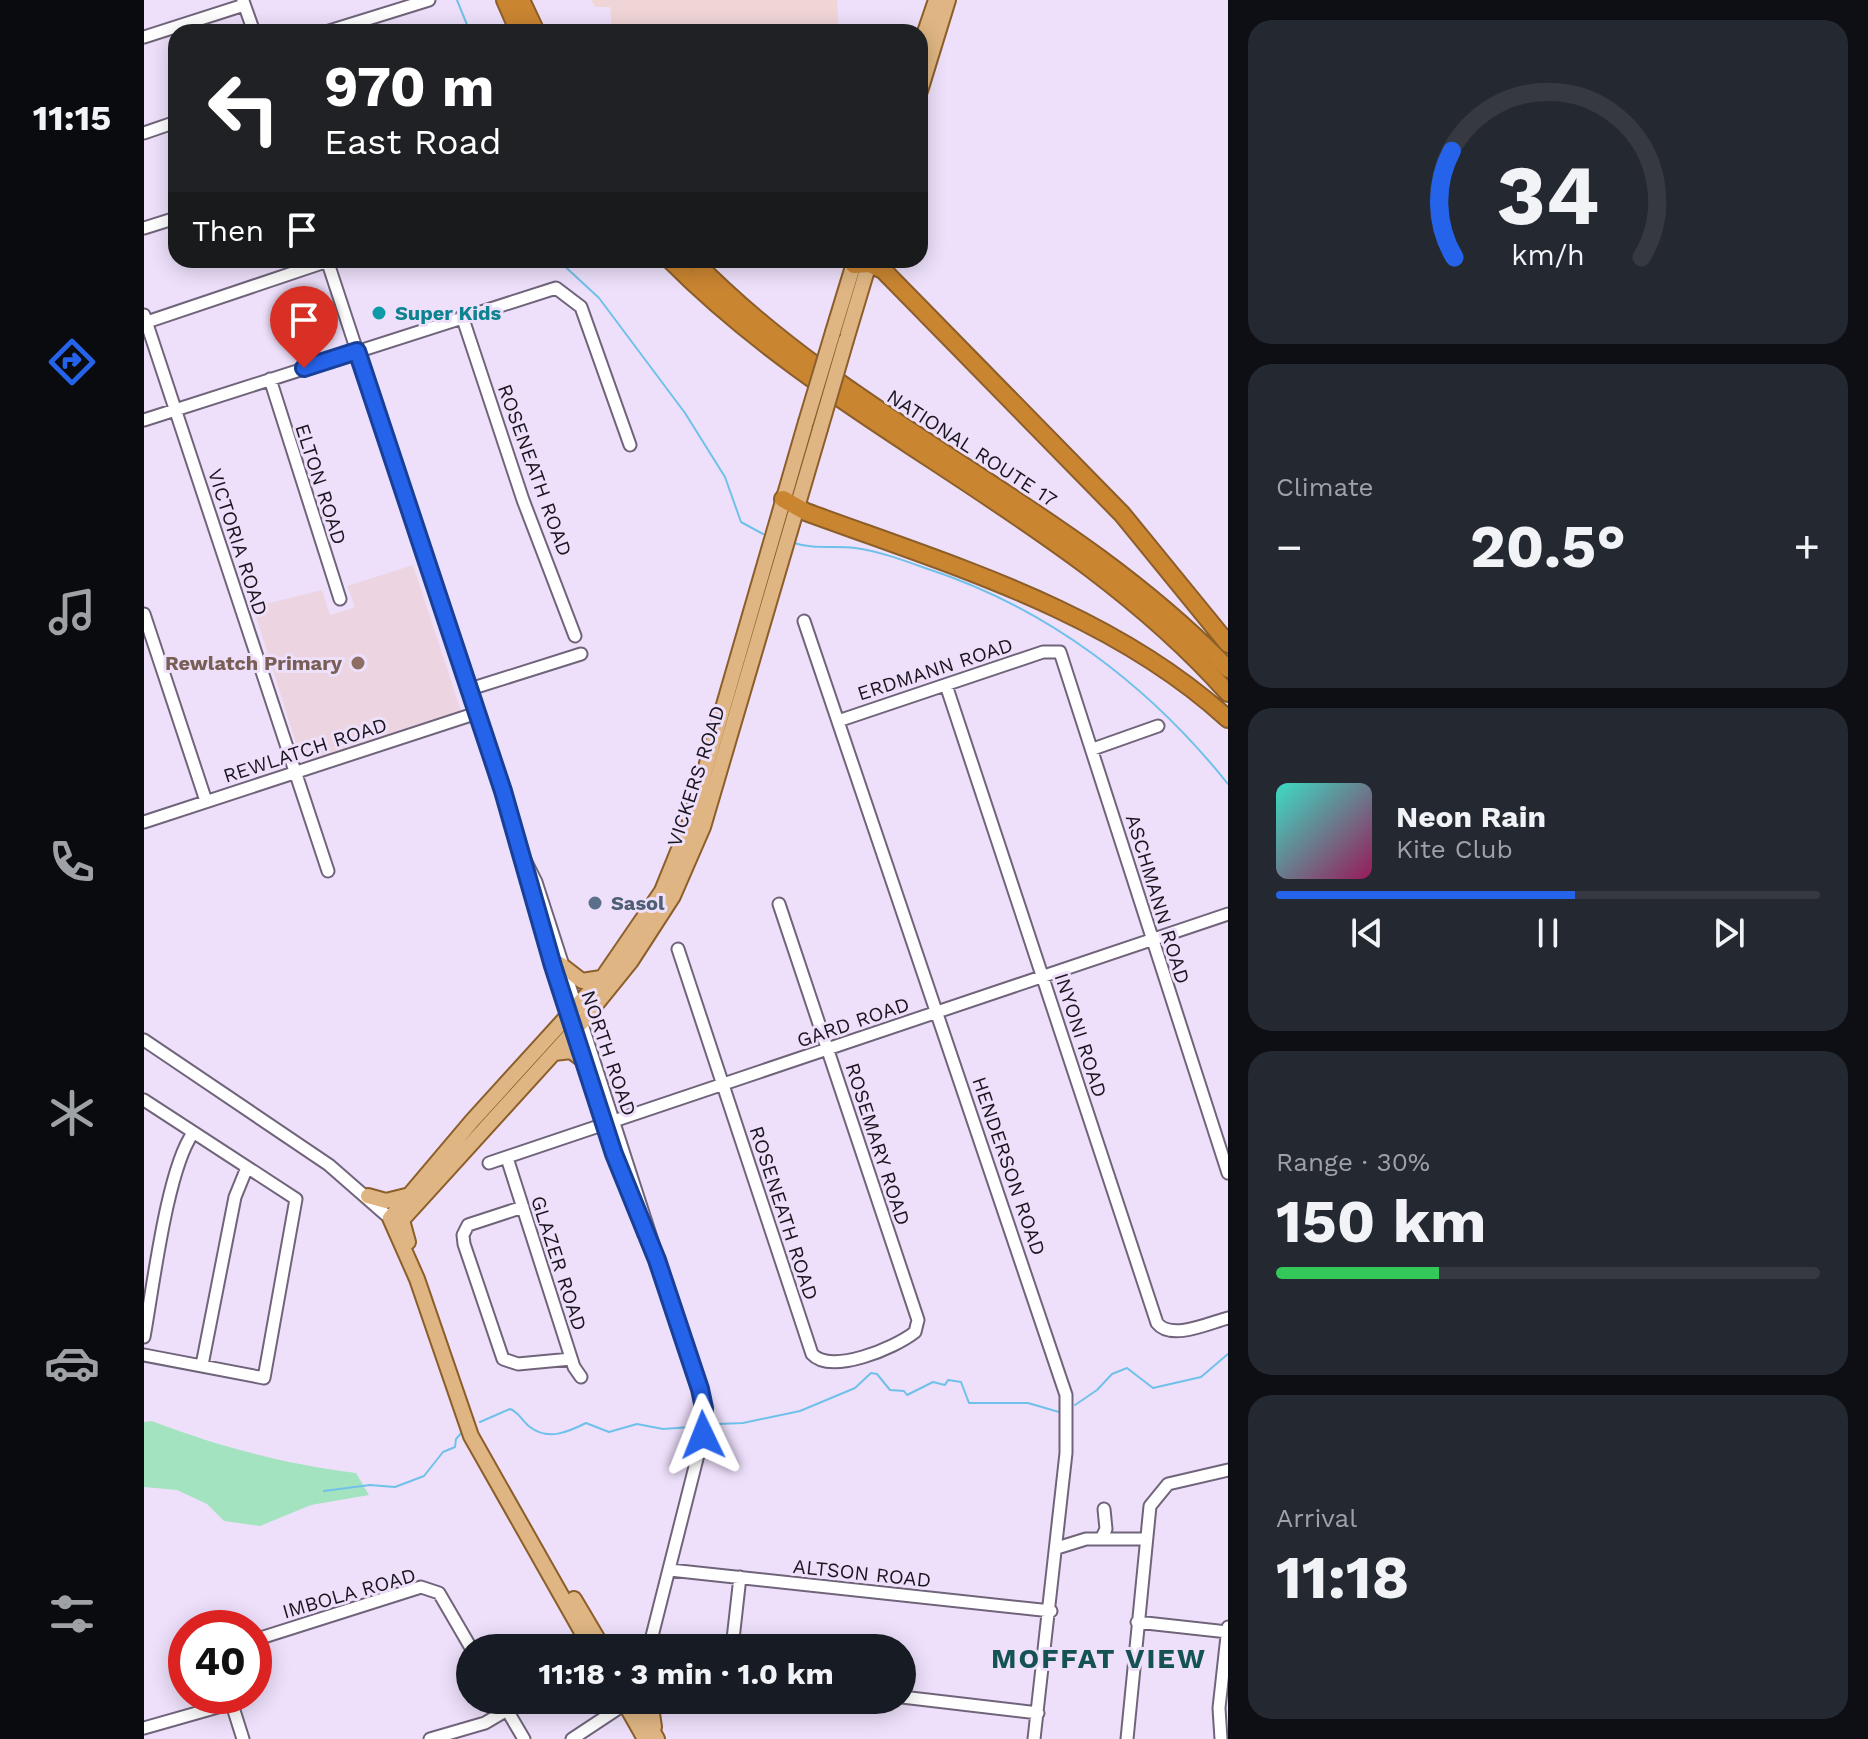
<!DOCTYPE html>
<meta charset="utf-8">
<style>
:root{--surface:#171b24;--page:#242831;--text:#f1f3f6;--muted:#9ea1a6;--line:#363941;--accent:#2563eb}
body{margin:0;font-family:"Work Sans",sans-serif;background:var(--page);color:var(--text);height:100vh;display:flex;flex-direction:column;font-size:30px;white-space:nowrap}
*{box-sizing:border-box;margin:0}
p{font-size:26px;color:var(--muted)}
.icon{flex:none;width:44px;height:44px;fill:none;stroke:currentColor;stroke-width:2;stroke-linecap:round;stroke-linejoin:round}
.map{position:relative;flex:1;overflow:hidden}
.drawer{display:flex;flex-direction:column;gap:20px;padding:20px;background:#0d0f14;width:640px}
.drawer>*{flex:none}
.hud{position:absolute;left:24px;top:24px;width:760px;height:244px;border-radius:24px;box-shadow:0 4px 20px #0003;background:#202124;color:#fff;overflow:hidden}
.speed{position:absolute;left:24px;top:1610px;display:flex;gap:16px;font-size:40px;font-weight:700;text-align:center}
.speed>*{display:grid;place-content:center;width:104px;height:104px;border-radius:50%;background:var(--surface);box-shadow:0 4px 20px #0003;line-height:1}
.speed .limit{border:12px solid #d22;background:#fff;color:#111}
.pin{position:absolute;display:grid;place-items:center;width:68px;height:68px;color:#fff;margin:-82px -34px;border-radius:50% 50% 50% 0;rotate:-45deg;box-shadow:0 0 8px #0007}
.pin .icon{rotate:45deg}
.me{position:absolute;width:88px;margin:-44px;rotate:358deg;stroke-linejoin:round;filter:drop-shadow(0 0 6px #0008)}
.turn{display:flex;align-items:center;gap:28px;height:168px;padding:0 24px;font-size:36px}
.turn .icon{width:104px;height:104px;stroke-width:2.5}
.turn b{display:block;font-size:56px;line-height:68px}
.then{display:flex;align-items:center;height:76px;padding:0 24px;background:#0003;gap:16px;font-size:30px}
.big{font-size:60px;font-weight:700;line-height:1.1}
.drawer .card{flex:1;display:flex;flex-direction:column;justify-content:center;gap:12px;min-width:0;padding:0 28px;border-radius:24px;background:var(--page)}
.drawer .dial{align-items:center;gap:0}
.dial svg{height:208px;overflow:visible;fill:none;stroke:var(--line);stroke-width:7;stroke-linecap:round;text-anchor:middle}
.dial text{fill:var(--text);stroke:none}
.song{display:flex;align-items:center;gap:24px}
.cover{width:96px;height:96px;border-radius:12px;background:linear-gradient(135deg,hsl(170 70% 55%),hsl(330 70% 35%))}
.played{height:8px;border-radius:4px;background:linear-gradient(90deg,var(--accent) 55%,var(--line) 55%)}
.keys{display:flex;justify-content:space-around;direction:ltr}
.heat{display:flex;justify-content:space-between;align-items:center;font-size:44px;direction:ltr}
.charge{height:12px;border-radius:6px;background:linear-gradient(90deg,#34c759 30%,var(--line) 0)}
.trip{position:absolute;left:312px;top:1634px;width:460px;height:80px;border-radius:40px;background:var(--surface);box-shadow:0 4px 20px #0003;font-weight:700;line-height:80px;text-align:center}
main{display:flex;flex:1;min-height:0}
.dock{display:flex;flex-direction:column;width:144px;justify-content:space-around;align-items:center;background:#090b0e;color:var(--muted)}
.dock .icon{width:56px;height:56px}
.dock .current{color:var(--accent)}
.dock b{font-size:36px;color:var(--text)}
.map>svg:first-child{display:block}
.commercial{fill:#f0d5d7}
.education{fill:#ecd5e1}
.green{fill:#a4e3bf}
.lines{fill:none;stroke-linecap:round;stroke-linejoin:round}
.stream{stroke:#70c1ea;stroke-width:2}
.minor-casing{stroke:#70647b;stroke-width:15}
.major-casing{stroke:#8c5e2a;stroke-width:18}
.highway-casing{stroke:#8c5e2a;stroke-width:20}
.minor{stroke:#fff;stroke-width:11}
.major{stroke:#dfb683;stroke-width:14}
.highway{stroke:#ca8531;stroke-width:16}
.major-bridge-casing{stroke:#8c5e2a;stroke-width:18;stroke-linecap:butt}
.major-bridge{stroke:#dfb683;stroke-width:14}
.route-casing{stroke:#184099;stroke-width:20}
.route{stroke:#2563eb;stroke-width:14}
.culture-dot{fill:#0f9aa8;stroke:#eee0fb;stroke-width:3}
.education-dot{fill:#8d6e63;stroke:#eee0fb;stroke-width:3}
.service-dot{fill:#5c6f8a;stroke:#eee0fb;stroke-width:3}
.labels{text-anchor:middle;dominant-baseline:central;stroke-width:6;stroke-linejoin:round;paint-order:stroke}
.culture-label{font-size:20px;font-weight:bold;fill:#0d838f;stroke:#eee0fb;text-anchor:start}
.street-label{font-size:20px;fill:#1a151e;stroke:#eee0fb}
.education-label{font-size:20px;font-weight:bold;fill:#785e54;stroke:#eee0fb;text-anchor:end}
.service-label{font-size:20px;font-weight:bold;fill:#4e5e75;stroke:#eee0fb;text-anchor:start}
.district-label{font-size:28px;font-weight:bold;letter-spacing:2px;fill:#155255;stroke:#eee0fb}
</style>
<main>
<nav class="dock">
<b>11:15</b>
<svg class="icon current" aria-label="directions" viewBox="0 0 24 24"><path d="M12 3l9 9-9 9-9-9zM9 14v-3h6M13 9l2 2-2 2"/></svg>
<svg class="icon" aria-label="music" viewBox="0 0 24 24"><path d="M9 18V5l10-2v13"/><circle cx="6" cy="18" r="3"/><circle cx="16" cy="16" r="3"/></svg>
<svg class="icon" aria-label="phone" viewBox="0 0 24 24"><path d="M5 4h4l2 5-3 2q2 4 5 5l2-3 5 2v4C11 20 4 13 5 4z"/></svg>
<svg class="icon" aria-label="climate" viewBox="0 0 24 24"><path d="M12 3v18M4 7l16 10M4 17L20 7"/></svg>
<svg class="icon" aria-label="car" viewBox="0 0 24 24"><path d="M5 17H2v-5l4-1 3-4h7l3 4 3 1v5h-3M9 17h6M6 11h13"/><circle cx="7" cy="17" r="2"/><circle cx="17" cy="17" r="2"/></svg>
<svg class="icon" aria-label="filters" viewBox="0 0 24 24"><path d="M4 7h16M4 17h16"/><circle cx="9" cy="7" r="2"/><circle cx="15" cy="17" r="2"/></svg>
</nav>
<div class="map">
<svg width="1084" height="1739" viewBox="0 0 1084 1739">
<rect width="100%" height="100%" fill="#eee0fb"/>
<path class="commercial" d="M447,0H693L695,32H468L466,7H451Z"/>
<path class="education" d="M269,565L317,711L166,761L156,756L109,607L178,590L186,615L211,607L203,586Z"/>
<path class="green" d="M8,1421C76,1447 140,1464 212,1473L225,1495L167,1505L116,1526L80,1521L63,1504L33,1490L0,1487V1422Z"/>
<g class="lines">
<path class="stream" d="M313,0L326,32
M414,260L455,298L541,413L581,477L597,522L619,534
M650,543C671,550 690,545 711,548C734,551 759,560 781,568C902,607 1005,685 1084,784
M931,1405L953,1390L968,1374L983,1368L1009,1388L1057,1377L1084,1354
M336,1422L366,1409C375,1412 378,1421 386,1427C404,1441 424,1432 442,1423L465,1432L493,1424L519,1429L547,1427
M574,1424L599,1423L656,1411L711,1388L727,1373L733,1374L746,1390L760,1391L763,1395L789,1382L801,1385L804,1380L817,1382L825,1403H884L915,1412
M180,1491L226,1485L251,1487L280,1476L299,1452L311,1447L312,1439L319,1431"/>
<defs>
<path id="minor" d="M99,1L110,32
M182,32L285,0
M0,37L100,5
M0,133L32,122
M0,228L32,218
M183,260L380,858L392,882L556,1389L560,1408L559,1435L505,1648
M0,315L184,871
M318,316L379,500L431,636
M0,323L187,260
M126,379L196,599
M0,420L412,288L437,307L486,445
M0,614L62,801
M660,621L922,1395V1453L890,1739
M802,685L1013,1323C1027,1341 1065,1323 1084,1318
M326,689L437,654
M694,721L899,652H916L1084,1173
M949,749L1014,726
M0,822L333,713
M534,949L668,1354C687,1375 751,1348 771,1332L774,1320L635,904
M406,955L470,1154L500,1234
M0,1040L185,1165L241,1214L254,1219
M0,1100L152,1199L120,1378L0,1355
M363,1158L430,1367L437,1377
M345,1163L1084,914
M379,1207L324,1225L319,1235L320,1244L359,1359L374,1364L427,1359
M0,1337C9,1288 23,1169 49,1133
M58,1365L91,1197L102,1170
M957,1539L962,1529L960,1509
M913,1548L942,1539H1001
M526,1570L907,1611
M993,1622L1084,1632
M110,1640L277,1587L295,1593L327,1648
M588,1648L596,1577
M758,1697L894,1713
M86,1698L99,1739
M357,1700L380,1739
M0,1728L88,1703
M286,1739L341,1723L363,1710
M428,1739L487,1700
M983,1739L1006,1506L1024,1484L1084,1470
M1077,1739L1075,1708L1084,1627"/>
<path id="major" d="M776,47L792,0
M776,91L804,0
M689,332L711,260
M702,340L726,260
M416,964L438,981L457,978
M410,1053L427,1051L439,1060
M224,1196L242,1201L262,1196
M264,1242L258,1220L437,1023L487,961L529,896L559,827L676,429
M430,1599L459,1648
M447,1648L327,1436L273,1279L246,1218L328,1121L459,977L518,891L546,822L662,422
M479,1700L501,1739
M491,1700L513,1739
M506,1700L510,1727"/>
<path id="highway" d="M361,0L375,32
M377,0L392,32
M526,260C693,429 925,514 1084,693
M549,260C707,423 927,505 1084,669
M710,265L725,264L739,270L978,514L1084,644
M639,499L662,512C809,566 967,612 1084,719"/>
</defs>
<use href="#minor" class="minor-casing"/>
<use href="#major" class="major-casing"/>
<use href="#highway" class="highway-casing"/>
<use href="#minor" class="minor"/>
<use href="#major" class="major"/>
<use href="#highway" class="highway"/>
<defs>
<path id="major-bridge" d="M662,422L689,332
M676,429L702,340"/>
</defs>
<use href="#major-bridge" class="major-bridge-casing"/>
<use href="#major-bridge" class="major-bridge"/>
</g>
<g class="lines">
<defs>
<path id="route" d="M160,368L213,351L359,791L409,966L470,1154L513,1260L556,1389L560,1408L559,1435"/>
</defs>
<use href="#route" class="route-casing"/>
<use href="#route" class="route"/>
</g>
<circle class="culture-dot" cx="235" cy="313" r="8"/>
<circle class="education-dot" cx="214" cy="663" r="8"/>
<circle class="service-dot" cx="451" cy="903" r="8"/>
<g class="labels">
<g class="culture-label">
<text x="251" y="313">Super Kids</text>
</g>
<g class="street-label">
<text transform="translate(828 448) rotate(33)">NATIONAL ROUTE 17</text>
<text transform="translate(391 470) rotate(70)">ROSENEATH ROAD</text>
<text transform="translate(177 484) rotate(72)">ELTON ROAD</text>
<text transform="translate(94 542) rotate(72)">VICTORIA ROAD</text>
<text transform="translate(791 669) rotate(-18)">ERDMANN ROAD</text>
<text transform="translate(161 750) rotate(-18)">REWLATCH ROAD</text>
<text transform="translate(552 776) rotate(-72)">VICKERS ROAD</text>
<text transform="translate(1014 899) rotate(73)">ASCHMANN ROAD</text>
<text transform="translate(709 1022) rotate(-19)">GARD ROAD</text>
<text transform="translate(937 1035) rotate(72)">INYONI ROAD</text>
<text transform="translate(465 1053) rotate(71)">NORTH ROAD</text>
<text transform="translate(734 1144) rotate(72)">ROSEMARY ROAD</text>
<text transform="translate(865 1166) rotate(71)">HENDERSON ROAD</text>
<text transform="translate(640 1213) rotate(72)">ROSENEATH ROAD</text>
<text transform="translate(415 1263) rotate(72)">GLAZER ROAD</text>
<text transform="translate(718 1573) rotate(6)">ALTSON ROAD</text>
<text transform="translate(205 1593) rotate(-16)">IMBOLA ROAD</text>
</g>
<g class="education-label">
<text x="198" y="663">Rewlatch Primary</text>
</g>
<g class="service-label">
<text x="467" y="903">Sasol</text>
</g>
<g class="district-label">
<text x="955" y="1658">MOFFAT VIEW</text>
</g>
</g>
</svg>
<div class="speed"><div class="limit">40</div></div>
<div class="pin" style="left:160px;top:368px;background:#d93025"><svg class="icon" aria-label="arrive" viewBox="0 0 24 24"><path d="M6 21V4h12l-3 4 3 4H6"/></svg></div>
<svg class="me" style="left:559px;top:1435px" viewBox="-20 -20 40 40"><path d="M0-17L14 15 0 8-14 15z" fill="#2563eb" stroke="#fff" stroke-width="4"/></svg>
<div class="trip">11:18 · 3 min · 1.0 km</div>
<div class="hud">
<div class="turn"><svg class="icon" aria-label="left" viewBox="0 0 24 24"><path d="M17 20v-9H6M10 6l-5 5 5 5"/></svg><div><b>970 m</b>East Road</div></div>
<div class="then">Then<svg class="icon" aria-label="arrive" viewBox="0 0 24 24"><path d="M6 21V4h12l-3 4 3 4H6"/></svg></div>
</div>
</div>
<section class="drawer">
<div class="card dial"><svg viewBox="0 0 100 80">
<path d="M14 69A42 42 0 1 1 86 69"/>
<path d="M14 69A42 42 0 0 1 13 28" stroke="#2563eb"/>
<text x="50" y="56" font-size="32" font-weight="700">34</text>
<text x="50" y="72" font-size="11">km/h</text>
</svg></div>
<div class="card"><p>Climate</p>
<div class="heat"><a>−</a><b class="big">20.5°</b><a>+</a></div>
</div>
<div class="card">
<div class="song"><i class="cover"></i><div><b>Neon Rain</b><p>Kite Club</p></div></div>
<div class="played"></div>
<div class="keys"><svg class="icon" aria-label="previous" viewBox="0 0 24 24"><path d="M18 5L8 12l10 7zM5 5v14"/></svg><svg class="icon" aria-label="pause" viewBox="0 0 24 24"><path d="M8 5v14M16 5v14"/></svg><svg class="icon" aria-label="next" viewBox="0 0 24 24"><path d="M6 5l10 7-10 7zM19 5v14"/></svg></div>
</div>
<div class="card"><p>Range · 30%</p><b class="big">150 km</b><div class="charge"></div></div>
<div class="card"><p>Arrival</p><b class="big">11:18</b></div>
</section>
</main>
